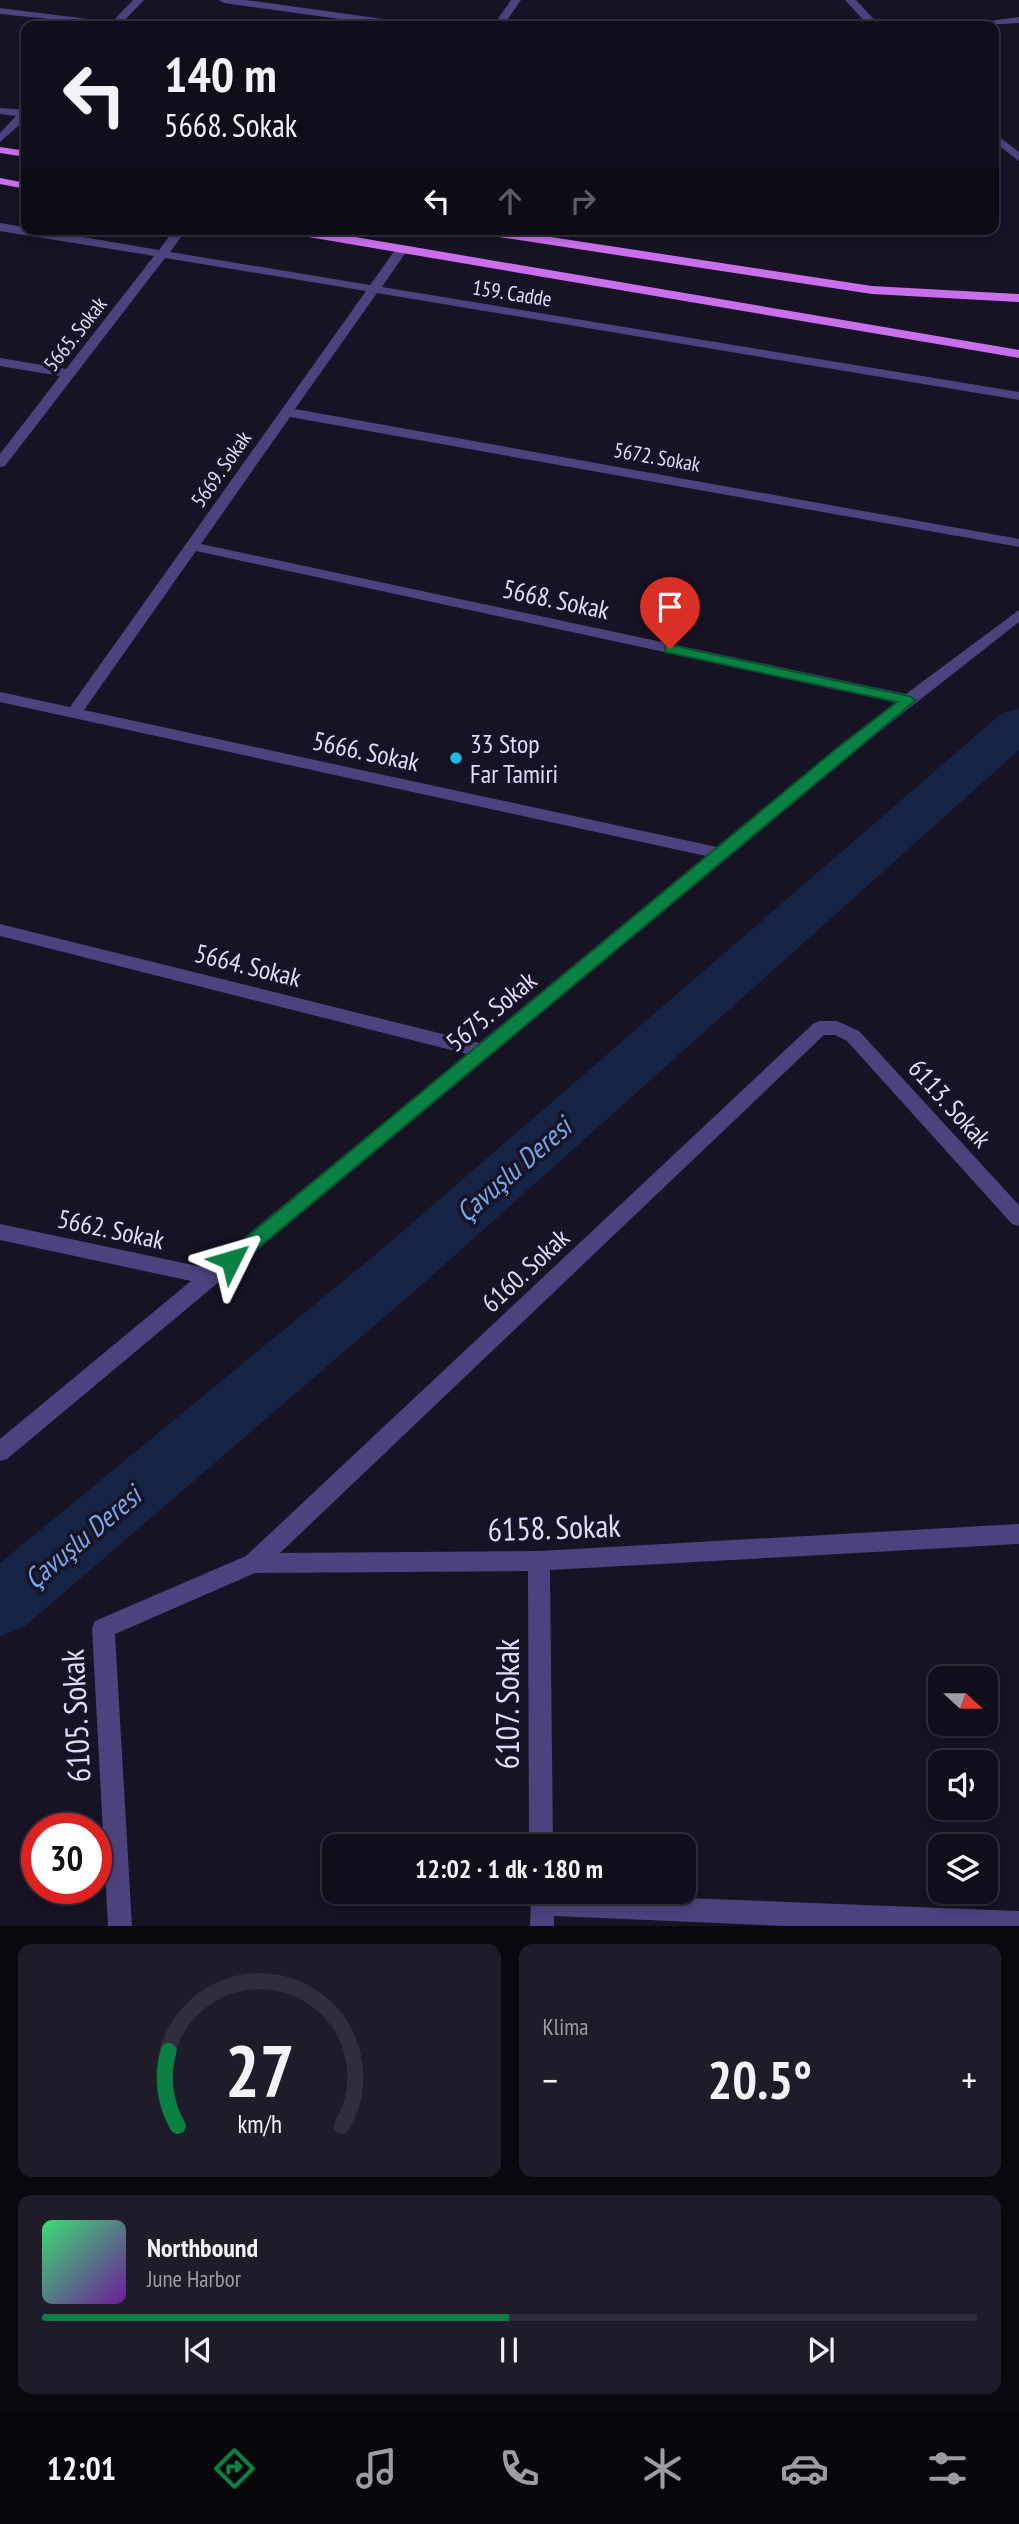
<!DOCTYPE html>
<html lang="tr">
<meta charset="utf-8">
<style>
:root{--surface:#110e1b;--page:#1e1c28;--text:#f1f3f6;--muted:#9c9ca3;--line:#302e3a;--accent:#0b8043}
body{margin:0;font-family:"PT Sans Narrow",sans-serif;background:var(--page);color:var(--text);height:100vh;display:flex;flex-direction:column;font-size:26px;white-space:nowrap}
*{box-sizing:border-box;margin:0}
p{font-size:23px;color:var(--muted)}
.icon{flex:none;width:38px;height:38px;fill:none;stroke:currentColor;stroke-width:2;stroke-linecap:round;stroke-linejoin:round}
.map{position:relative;height:1926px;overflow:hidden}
.drawer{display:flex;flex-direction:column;gap:18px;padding:18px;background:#09080f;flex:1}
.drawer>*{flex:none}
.hud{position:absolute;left:21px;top:21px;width:978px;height:214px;border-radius:14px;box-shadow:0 4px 10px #0003,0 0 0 2px var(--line);background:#110e1b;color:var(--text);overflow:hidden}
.needle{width:46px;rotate:111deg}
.buttons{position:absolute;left:928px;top:1666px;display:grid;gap:14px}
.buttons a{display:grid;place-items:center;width:70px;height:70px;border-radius:14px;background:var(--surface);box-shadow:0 4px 10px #0003,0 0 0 2px var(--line);font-size:35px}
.speed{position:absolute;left:21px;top:1813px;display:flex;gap:14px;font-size:35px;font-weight:700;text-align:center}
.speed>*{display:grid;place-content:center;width:91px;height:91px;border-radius:50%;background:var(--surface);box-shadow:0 4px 10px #0003,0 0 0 2px var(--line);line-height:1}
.speed .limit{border:10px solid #d22;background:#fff;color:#111}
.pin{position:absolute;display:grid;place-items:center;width:60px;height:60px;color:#fff;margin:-72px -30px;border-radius:50% 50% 50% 0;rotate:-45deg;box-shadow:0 0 7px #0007}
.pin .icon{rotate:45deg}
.me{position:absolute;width:77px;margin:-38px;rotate:50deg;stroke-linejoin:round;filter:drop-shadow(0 0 5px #0008)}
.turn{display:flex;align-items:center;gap:24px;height:147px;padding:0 28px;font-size:32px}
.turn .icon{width:91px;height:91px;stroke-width:2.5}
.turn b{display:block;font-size:49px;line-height:60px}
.lanes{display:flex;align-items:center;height:66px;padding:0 28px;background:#0003;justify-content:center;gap:35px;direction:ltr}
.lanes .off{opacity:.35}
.big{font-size:52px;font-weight:700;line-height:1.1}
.drawer .card{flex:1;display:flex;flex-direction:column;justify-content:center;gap:10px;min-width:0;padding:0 24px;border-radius:14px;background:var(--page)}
.drawer .dial{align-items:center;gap:0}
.dial svg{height:182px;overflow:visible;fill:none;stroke:var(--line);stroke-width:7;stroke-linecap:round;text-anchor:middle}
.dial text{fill:var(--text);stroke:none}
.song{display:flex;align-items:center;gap:21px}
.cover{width:84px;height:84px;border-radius:10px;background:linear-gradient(135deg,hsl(140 70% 55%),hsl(280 70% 35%))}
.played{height:7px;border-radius:4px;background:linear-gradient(90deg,var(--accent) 50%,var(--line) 50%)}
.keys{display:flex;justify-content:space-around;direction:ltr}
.heat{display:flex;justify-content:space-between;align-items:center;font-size:38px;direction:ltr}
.drawer .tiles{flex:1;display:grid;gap:18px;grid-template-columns:1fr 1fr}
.card:last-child{grid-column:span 2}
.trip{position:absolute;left:322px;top:1834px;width:374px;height:70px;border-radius:14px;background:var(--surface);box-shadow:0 4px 10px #0003,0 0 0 2px var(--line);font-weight:700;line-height:70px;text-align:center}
.dock{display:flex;height:112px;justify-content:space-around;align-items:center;background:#07060b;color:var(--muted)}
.dock .icon{width:49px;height:49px}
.dock .current{color:var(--accent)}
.dock b{font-size:32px;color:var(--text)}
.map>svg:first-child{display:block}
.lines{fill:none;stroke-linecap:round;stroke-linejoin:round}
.canal{fill:#152345;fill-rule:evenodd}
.minor{fill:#4b437d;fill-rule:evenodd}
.major{fill:#ca6fec;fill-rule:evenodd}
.route{fill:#0b8043;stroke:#07532c;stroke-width:2}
.poi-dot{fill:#1ebae1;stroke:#171224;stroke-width:2.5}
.labels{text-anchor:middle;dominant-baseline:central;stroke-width:7;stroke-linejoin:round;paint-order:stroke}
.far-street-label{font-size:21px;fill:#e1dafa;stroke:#171224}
.street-label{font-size:26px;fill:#e1dafa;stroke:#171224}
.poi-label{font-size:26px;fill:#e1dafa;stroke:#171224;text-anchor:start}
.water-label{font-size:28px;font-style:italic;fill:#75a9ed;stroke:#171224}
.near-street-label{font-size:32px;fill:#e1dafa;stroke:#171224}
</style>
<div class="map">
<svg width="1019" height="1926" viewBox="0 0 1019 1926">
<rect width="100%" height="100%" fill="#171224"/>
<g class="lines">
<path class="canal" d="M1019,709V750L424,1283L24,1627L0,1636V1563L382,1249L1002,713Z"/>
<path class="minor" d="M133,0H144L119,26L0,14V8L112,22Z
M219,0H246L412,23L417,26H391L224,3Z
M511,0H521L503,26H493Z
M845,0H856L880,26H869Z
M1019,17V23L968,26L973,23Z
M0,108L26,110V119L0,142V133L16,116L0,114Z
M994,133L1019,152V161L994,142Z
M0,223L159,250L175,229H187L170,252L370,285L398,246L402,245L408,249L382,287L1019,392V400L377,293L295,409L1019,539V547L290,417L201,544L906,694L1019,610V622L847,757L7,1459L0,1461V1439L191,1281L0,1240V1224L207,1268L467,1054L0,936V924L479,1043L706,856L0,702V692L70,707L366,291L165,258L5,466L0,467V454L60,376L0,366V358L66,369L154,256L0,231ZM196,551L896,702L717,847L84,710Z
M347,229H359L350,243L346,244L340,240Z
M820,1021H837L859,1031L1019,1205V1226L1012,1224L847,1041L835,1035H824L280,1553L539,1551L1019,1524V1544L550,1570L553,1846H529L528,1571L255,1573L115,1634L132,1926H108L92,1628L95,1621L246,1556L814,1023Z
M531,1892L1019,1911V1926H785L554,1916V1926H530Z"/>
<path class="major" d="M0,147L26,151V157L0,153Z
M0,178L26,183V189L0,184Z
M279,229H308L1019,350V358L285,233Z
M467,229H498L872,286L1019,294V302L872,294L473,233Z"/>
</g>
<path class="route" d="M670,645L909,696L916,700L238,1265L231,1267L225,1265L222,1260L225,1255L836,749L897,702L665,652V646Z"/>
<circle class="poi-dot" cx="456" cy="758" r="7"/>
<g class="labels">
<g class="far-street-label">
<text transform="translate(512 293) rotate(9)">159. Cadde</text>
<text transform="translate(75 334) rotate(-52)">5665. Sokak</text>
<text transform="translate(657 457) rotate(10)">5672. Sokak</text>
<text transform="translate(221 469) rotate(-55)">5669. Sokak</text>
</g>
<g class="street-label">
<text transform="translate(556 599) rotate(12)">5668. Sokak</text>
<text transform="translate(366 751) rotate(12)">5666. Sokak</text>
<text transform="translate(248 965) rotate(14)">5664. Sokak</text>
<text transform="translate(491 1011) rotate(-40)">5675. Sokak</text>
<text transform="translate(950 1103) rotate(48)">6113. Sokak</text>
<text transform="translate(111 1229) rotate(12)">5662. Sokak</text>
<text transform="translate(525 1270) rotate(-43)">6160. Sokak</text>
</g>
<g class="poi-label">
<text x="470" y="743">33 Stop<tspan x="470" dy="30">Far Tamiri</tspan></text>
</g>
<g class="water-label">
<text transform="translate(513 1169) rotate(-41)">Çavuşlu Deresi</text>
<text transform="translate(82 1537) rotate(-40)">Çavuşlu Deresi</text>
</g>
<g class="near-street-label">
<text transform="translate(554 1527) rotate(-2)">6158. Sokak</text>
<text transform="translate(507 1704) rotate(-90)">6107. Sokak</text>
<text transform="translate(75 1716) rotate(-93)">6105. Sokak</text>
</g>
</g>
</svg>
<div class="buttons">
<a><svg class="needle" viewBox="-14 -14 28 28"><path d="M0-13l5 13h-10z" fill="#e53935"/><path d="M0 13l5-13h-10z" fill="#9c9ca3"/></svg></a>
<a><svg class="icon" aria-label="sound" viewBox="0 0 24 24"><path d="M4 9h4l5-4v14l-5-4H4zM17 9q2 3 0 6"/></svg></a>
<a><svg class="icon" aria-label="layers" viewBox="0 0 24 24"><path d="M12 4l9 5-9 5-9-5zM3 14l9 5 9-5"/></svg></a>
</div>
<div class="speed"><div class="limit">30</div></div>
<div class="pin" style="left:670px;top:649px;background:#d93025"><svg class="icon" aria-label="arrive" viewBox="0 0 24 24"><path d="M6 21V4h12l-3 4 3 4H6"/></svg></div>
<svg class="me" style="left:231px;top:1260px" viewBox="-20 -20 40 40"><path d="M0-17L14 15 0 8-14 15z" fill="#0b8043" stroke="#fff" stroke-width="4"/></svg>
<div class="trip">12:02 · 1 dk · 180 m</div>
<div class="hud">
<div class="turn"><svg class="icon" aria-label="left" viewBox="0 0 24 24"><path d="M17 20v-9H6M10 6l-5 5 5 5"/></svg><div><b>140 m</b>5668. Sokak</div></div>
<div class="lanes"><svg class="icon" aria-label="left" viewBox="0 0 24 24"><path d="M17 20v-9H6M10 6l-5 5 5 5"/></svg><svg class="icon off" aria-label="ahead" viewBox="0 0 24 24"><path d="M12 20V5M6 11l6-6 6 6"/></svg><svg class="icon off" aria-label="right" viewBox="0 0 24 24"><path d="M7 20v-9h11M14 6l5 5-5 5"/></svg></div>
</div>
</div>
<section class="drawer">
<div class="tiles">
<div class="card dial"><svg viewBox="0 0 100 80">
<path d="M14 69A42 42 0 1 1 86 69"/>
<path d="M14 69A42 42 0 0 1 10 36" stroke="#0b8043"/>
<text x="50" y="56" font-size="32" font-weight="700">27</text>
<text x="50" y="72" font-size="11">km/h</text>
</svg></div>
<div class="card"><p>Klima</p>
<div class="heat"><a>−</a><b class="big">20.5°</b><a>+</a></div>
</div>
<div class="card">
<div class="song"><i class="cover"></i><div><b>Northbound</b><p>June Harbor</p></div></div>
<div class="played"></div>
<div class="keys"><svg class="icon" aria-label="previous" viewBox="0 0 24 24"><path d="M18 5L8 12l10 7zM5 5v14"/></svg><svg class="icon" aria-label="pause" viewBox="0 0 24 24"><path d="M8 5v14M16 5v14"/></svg><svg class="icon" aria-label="next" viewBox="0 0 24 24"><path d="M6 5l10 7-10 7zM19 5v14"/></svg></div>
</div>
</div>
</section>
<nav class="dock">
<b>12:01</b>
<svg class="icon current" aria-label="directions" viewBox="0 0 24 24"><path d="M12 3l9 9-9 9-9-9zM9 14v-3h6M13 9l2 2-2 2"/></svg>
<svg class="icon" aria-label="music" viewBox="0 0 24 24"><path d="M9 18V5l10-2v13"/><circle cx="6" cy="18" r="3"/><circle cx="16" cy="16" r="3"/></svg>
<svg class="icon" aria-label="phone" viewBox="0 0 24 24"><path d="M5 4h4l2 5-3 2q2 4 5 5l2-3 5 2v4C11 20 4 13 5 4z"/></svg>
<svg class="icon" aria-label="climate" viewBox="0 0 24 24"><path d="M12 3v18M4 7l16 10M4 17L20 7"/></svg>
<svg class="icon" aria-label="car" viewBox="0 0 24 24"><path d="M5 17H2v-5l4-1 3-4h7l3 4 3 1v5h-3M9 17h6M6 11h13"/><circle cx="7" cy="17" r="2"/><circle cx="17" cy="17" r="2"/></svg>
<svg class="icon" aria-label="filters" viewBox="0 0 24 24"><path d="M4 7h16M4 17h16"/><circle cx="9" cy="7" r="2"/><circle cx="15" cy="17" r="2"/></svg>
</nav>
